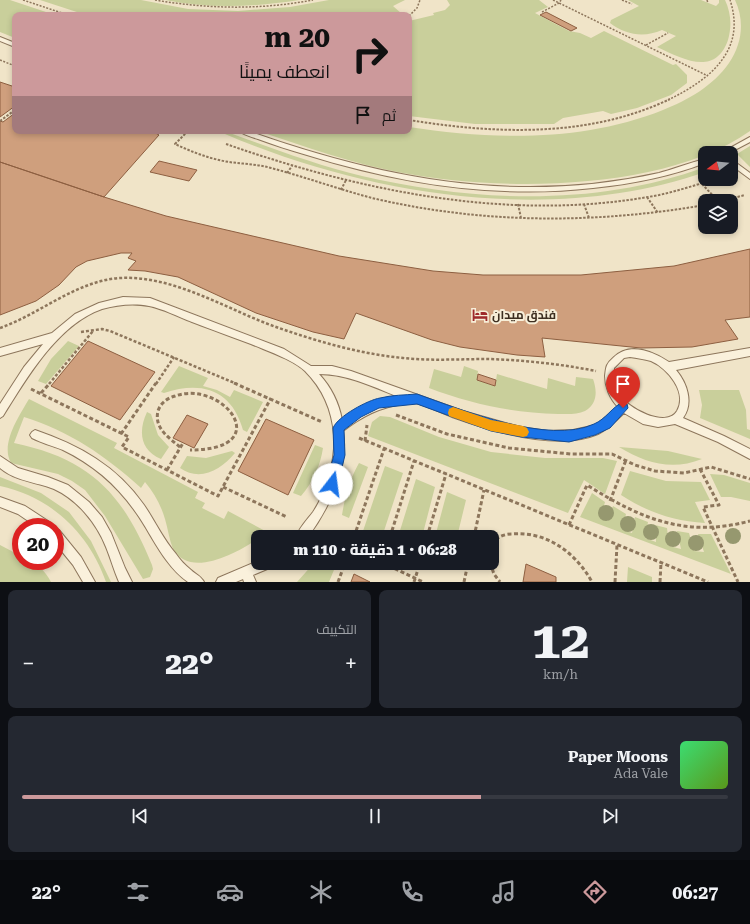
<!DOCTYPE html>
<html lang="ar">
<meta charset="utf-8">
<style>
:root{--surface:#171b24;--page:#242831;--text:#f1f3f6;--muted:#9ea1a6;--line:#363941;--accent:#cc999b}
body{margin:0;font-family:"Roboto Serif",Cairo,serif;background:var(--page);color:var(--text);direction:rtl;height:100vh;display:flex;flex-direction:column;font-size:15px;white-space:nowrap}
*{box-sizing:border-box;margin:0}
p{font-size:13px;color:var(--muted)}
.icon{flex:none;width:22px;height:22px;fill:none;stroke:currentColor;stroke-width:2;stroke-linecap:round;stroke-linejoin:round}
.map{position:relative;height:582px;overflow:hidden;direction:ltr}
.side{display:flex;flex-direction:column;gap:8px;padding:8px;background:#0d0f14;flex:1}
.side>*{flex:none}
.hud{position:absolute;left:12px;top:12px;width:400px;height:122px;border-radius:8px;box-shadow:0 2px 6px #0003;direction:rtl;background:#cc999b;color:#111;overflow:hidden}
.needle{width:26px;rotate:254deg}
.controls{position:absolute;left:698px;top:146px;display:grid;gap:8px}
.controls a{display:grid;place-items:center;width:40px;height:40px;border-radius:8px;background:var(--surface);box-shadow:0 2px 6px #0003;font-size:20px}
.speed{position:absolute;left:12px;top:518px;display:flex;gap:8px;font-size:20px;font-weight:700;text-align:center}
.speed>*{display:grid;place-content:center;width:52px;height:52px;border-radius:50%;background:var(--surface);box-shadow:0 2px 6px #0003;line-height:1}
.speed .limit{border:6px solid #d22;background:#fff;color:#111}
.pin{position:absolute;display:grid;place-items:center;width:34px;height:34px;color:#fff;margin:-41px -17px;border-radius:50% 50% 50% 0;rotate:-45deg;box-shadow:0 0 4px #0007}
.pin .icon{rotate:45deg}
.me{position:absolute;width:44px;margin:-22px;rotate:15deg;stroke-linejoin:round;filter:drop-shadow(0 0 3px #0008)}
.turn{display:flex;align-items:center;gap:14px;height:84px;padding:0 16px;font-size:18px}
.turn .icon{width:52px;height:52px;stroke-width:2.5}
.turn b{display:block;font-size:28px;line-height:34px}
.then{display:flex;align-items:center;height:38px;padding:0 16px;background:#0003;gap:8px;font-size:15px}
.big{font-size:30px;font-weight:800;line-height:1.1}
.side .card{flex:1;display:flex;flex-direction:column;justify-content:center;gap:6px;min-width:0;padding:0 14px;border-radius:8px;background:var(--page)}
.side .dial{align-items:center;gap:0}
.dial b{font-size:52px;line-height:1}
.song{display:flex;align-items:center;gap:12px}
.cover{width:48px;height:48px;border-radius:6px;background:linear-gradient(135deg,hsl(140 70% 55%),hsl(90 70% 35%))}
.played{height:4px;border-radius:2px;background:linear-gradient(90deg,var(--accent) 65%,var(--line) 65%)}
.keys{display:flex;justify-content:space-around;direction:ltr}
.heat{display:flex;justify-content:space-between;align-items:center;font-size:22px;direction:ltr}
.side .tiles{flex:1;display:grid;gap:8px;grid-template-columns:1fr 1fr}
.card:last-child{grid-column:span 2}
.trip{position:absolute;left:251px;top:530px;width:248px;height:40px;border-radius:8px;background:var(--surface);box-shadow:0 2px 6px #0003;font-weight:800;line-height:40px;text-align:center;direction:rtl}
.dock{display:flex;height:64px;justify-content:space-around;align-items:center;background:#090b0e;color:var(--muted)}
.dock .icon{width:28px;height:28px}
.dock .active{color:var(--accent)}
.dock b{font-size:18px;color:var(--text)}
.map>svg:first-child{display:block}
.green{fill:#c9cf9b}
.building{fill:#cf9f7d;stroke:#8d5f41}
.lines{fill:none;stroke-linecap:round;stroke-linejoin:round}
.service-casing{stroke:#8d765c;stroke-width:2}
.path-far3{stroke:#8d765c;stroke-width:1.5;stroke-dasharray:2 1.5;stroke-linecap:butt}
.path-far2{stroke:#8d765c;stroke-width:2;stroke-dasharray:2.5 1.5;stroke-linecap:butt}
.path-far1{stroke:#8d765c;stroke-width:2.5;stroke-dasharray:3 2;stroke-linecap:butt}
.path{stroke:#8d765c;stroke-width:3;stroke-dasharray:4 2.5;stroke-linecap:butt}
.service{fill:#faf1dc;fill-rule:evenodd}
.tree{fill:#96986f}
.route{fill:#1a73e8;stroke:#114b97}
.slow{fill:#f59e0b}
.labels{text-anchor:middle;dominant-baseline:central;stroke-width:4;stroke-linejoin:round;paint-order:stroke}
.poi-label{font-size:12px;font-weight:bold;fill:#3d2e20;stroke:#f7eed8;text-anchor:start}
</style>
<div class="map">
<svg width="750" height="582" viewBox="0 0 750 582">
<rect width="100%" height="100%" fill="#f0e4c8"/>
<path class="green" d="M0,0H10L55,15H15V38L0,32Z
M40,0H141L188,9L238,11L290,7L329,0H405L393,6L402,14L399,15H86Z
M165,0H299C255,7 209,9 165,0Z
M447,0H539L548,7L535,13L569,31L580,33L591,38L604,31L673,65L676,64L687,75V83L671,95L637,108L611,114L603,111L563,118L554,124H475L409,116V21L434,15L433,13L445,10L450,5Z
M628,0H701L716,6L719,3V0H725C731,13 732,26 728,40C715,77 683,59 657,47L676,36L662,30C644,38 626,35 610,23L611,20L639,6Z
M735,0H750V131C665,191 503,192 403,173C354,164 306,147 258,131H409V127C493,140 583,142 663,110C688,100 713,86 729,63C742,44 745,21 735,0Z
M227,132C271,148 316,165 362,176C473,202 597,207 705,167V172C553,225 370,196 225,134Z
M750,146V167L737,154Z
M68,341L79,346L46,384L38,381L51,359Z
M179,366L208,378L203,386L217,390L230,397L234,390L263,402L247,432L243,430C232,390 202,380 164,393L161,392Z
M464,366L478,371L477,380L495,386L497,374L547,389L548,378L575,386L576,377L593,379C597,390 598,404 585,411C577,415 566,414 558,414C513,413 471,404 429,388L434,369L461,377Z
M699,390H739L746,410L747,429L750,430V439L700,418L702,405Z
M29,399L117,443L114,448L198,492L195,498L205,503L202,508L224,519L228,511L267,532C248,547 192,582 173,549C169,539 168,529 165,519C161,505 154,493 145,482L141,488C106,456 69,431 24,417L14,443C91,459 123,494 152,565L153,569L150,577L143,579L105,516L85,490L72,481L58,474L11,463C0,444 19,416 29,399Z
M147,412L151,414L158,435L169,447L161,459C140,450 138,431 147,412Z
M380,416L390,417L439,437L491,452L545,458H603L617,461L605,494L584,480L568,513L368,436L372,422Z
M315,445L323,448C320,467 313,482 301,496L293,493Z
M619,447L668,451L702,459C672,471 645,463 619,447Z
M232,451L235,453C221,470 200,482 180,468L187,456L206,458Z
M359,463L368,467L349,518L342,515C345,496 350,479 359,463Z
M385,466L403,473L382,537H368L362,534Z
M630,471L666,481L701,482L710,500L695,502L705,523C673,521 647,512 621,495Z
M710,474L724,475L750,483V501L731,497H721Z
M0,477L41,493L69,512L91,541L111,582H106C89,533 51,497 0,486Z
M416,479L435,487L422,537H398Z
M447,492L466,500L457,537H435Z
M592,493L605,502L601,517L608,521L613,506L626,514L622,529L632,533L635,517L648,522L645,538L656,542L655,525L667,528L669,546L681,549L677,531L689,533L694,551L704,552L698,534H711L731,574L580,517Z
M0,545L21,556V561C35,561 45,570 51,582H0Z
M314,563H332L336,565L329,582H297Z
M628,567L652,577V582H627Z"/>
<path class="building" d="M546,12L577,28L571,31L540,15Z
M0,82L15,87V106L0,117Z
M15,113V131H152L159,135L104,197L0,162V121L3,122Z
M159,161L197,170L189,181L150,172Z
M0,162L104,197L166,216L339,256L433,271L483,275H581L674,266L750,249V317L725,320L738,339L692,347L641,348L542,338L545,357L517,355L460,347L432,340L356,313L344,339L313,332L256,313L178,277L145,271L128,270L136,261L128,258L132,253H121L87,261L76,267L59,285L36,301L0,315Z
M88,341L155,372L120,420L51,386Z
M478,374L496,380L495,386L477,380Z
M187,415L208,424L194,448L173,438Z
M266,419L314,440L288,495L238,471Z
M526,564L556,577V582H523Z
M354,574L370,582H351Z"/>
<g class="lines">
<defs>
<path id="service" d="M0,37L15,43V47L0,41Z
M239,131H248C383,179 516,205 659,173C674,169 689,163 705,159V163C669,177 631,184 593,188C496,199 400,184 307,155C290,150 274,145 258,139C252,137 244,135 239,131Z
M750,137V142L729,153H721Z
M731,159L750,173V179L731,165Z
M123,297L150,298L284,349L311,366H332L351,371L463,411L520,427L548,431L573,430L596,425L618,407C610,399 605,387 605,376C606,367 606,364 613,358C629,342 652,351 669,362L750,348V356L676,370C687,383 694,403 683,418L724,436L750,449V459L718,442L675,424L658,427L643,424L624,413C616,421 608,429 598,434C558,451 494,432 455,418C444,414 426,405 415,403C412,403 407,404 403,404C380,407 362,416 343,431C349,468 329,508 308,537H296C299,528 307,520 313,512C326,493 336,459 334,435C332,410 323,389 305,371C292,359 267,351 251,344C231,337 211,329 192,322C179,317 161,308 149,306C134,303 116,305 102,309C58,324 26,379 3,416L0,418V404L24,367L43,344L0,356V348L52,333L75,314L99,303ZM630,357C637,358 644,359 651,361C667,368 688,392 677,411C666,429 627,408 619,394C614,385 614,378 614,368L624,358ZM319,374C346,374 372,386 396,396C376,399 357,407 342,420C339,403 331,387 319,374Z
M35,430C79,445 117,466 144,505C155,521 163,539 176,554C180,560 185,565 191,570C195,574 201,576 204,582H188C164,565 153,537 137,514C118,486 94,465 63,450C53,446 42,443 32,438L30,435L32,432Z
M0,456L18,468L48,477L68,485L89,502L102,517L111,533L125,568L132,582H119C114,571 111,559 106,547C97,524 78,500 54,489C36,482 15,481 0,468Z
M0,497L25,506L51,523L52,527H37L18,514L0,507Z
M55,529L59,530L81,557L95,582H83L73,565L55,543Z
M258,561V563H274L272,567L253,575L256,582H244L243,579L236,582H216L218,578Z"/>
</defs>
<use href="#service" class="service-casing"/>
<path class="path-far3" d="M23,0L68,15
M155,0C208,9 260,10 313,0
M553,0L708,76
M622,0L632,4
M707,0L708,3
M542,12L559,3L561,0
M409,16L417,8L420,0
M646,45L668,33
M0,60L15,66
M668,100C709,80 747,51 730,0"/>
<path class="path-far2" d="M409,120C495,134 589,138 670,99
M0,121L15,110
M188,131L175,144C192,152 210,159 229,162C243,164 257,164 271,168C305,177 338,189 372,198C482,224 594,224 705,205
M226,144C364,192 513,223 659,195C678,191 698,184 717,179
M287,173L292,166
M702,184L718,201
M341,190L346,180
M647,197L658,213
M722,201L745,195
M518,204L521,218
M584,204L589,218"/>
<path class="path-far1" d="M0,328C40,314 76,281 120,278C175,275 229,311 279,328C319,342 361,354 403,358C431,361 460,359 488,359C524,360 560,364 596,371
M81,332L102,329L110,331L237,384
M49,384L93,331
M156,384L174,357"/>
<path class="path" d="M234,383L322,422
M31,389L129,437L122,447L218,496L271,398
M41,393L50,383
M396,415L447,434L509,448L571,454H612L635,465L655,471L684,473L711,467L750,479
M121,434L156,383
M359,438L708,582
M365,441L367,425
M180,447C168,437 154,428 158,411C160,404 167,398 175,396C223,379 278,450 190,450
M700,469L719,505L703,507L738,582
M167,470L183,443
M223,487L287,517
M610,501L626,460
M569,525L587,485C641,519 686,538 750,521
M324,535L328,537
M354,537L384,449
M390,537L414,461
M427,537L446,474
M474,537L484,490
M492,545C496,537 504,534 512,534C547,531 576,553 592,582
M383,563L423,582
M490,563L494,574L500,582
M338,582L345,563
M414,582L420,563
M464,582L468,563
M615,582L617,545
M660,582L661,563"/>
<use href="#service" class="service"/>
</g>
<g class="tree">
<circle cx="606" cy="513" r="8"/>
<circle cx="628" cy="524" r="8"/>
<circle cx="651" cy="532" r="8"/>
<circle cx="733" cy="536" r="8"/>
<circle cx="673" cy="539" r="8"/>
<circle cx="696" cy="543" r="8"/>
</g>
<path class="route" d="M417,394C462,410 549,445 594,424C606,419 612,407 623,402L627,404L628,408L610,428L595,435L569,442L522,437L491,431L417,404L379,408L361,417L344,430L345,455L338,484L336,489L332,490L328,489L326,484L334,455L333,428C338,416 368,400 380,398C392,395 405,395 417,394Z"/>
<path class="slow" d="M453,407L491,420L523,426L527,428L529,432L527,436L523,437L491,431L449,416L448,413L449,409Z"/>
<defs>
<symbol id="hotel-bare" viewBox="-9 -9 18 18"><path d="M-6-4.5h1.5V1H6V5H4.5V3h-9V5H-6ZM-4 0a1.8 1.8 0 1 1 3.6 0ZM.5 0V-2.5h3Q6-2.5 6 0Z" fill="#9e2a2b" stroke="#f7eed8" stroke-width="2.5" paint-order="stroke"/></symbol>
</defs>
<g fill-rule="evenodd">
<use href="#hotel-bare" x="469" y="304" width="22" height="22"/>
</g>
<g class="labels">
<g class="poi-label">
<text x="492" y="315">فندق ميدان</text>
</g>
</g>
</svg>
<div class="controls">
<a><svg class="needle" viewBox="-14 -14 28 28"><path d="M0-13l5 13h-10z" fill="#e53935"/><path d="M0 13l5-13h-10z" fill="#9ea1a6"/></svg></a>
<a><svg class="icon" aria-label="layers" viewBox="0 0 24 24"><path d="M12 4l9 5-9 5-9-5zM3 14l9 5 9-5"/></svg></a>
</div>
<div class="speed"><div class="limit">20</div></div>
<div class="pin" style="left:623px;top:408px;background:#d93025"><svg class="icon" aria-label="arrive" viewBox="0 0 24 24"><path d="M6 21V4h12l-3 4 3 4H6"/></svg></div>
<svg class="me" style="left:332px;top:484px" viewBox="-20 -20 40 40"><circle r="19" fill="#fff"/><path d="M0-13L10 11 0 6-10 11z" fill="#1a73e8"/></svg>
<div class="trip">06:28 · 1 دقيقة · 110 m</div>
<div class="hud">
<div class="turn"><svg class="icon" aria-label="right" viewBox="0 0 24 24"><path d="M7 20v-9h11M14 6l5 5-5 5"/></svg><div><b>20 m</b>انعطف يمينًا</div></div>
<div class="then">ثم<svg class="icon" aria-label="arrive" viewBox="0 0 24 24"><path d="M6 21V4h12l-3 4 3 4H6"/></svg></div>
</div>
</div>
<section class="side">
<div class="tiles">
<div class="card dial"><b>12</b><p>km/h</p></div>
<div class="card"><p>التكييف</p>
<div class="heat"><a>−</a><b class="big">22°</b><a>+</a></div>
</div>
<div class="card">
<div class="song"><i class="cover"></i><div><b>Paper Moons</b><p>Ada Vale</p></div></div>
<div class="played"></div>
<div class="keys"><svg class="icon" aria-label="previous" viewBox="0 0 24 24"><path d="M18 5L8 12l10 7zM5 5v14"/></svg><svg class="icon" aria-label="pause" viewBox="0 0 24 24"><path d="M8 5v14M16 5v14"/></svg><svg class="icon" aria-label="next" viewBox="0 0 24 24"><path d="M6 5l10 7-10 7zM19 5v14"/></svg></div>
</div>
</div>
</section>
<nav class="dock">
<b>06:27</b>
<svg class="icon active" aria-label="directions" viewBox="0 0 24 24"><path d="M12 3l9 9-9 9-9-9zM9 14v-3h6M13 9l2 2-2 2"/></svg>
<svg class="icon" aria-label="music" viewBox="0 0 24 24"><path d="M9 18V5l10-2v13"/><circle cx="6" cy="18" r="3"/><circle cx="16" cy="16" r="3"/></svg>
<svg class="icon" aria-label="phone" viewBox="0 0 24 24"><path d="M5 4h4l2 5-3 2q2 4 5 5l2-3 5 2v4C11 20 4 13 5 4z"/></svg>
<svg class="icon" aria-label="climate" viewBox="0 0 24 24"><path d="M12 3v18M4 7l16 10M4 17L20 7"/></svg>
<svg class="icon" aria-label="car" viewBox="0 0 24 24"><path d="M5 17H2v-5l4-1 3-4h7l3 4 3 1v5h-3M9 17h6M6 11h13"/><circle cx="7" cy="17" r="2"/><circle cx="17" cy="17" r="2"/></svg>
<svg class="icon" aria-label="filters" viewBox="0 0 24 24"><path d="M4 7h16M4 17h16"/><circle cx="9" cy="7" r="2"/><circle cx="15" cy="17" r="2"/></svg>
<b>22°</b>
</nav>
